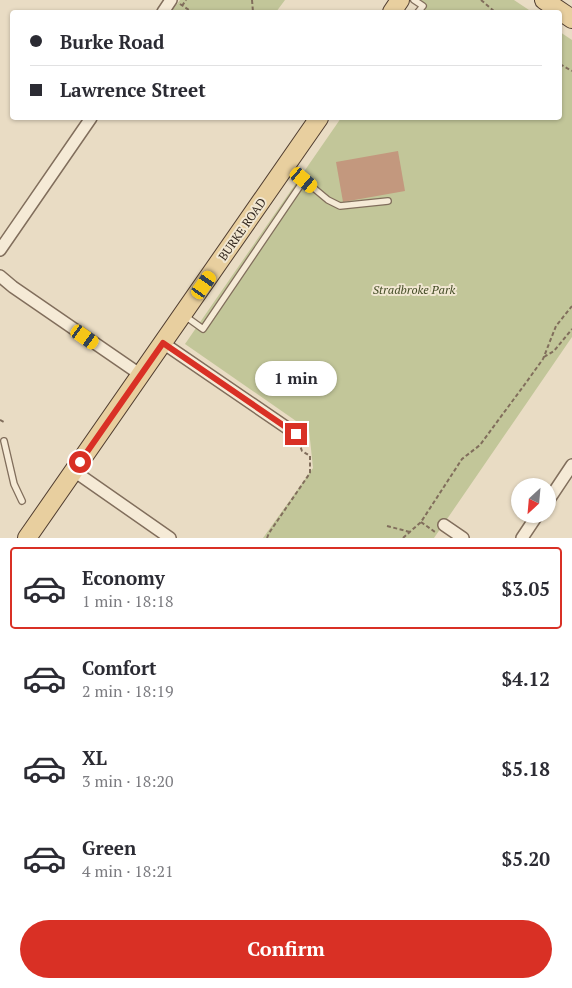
<!DOCTYPE html>
<html lang="en">
<head>
<meta charset="utf-8">
<style>
	body { margin:0; font-family:"PT Serif",serif; background:#f2f2f3; color:#2b2b33; height:100vh; display:flex; flex-direction:column; font-size:19px; white-space:nowrap }
	* { box-sizing:border-box; margin:0 }
	p { font-size:16px; color:#7c7c81 }
	.icon { flex:none; width:28px; height:28px; fill:none; stroke:currentColor; stroke-width:2; stroke-linecap:round; stroke-linejoin:round }
	.map { position:relative; height:538px; overflow:hidden }
	.sheet { display:flex; flex-direction:column; background:#fff; flex:1 }
	.sheet>* { flex:none }
	.banner { position:absolute; left:10px; top:10px; width:552px; height:110px; border-radius:5px; box-shadow:0 1px 4px #0004; display:grid; align-content:center; height:110px; padding:0 20px; background:#fff }
	.needle { width:32px; rotate:206deg }
	.tools { position:absolute; left:511px; top:478px; display:grid; gap:10px }
	.tools a { display:grid; place-items:center; width:45px; height:45px; border-radius:50%; background:#fff; box-shadow:0 1px 4px #0004; font-size:25px }
	.end { position:absolute; width:22px; height:22px; margin:-11px; border:6px solid #d93025; background:#fff; box-shadow:0 0 0 2px #fff }
	.from { border-radius:50% }
	.bubble { position:absolute; height:35px; border-radius:18px; background:#fff; box-shadow:0 1px 4px #0004; font-size:16px; font-weight:700; line-height:35px; text-align:center }
	.car { position:absolute; width:15px; height:30px; margin:-15px -8px; border-radius:6px; box-shadow:0 0 4px 1px #0007; background:linear-gradient(#f5c518 24%,#345 0 40%,#f5c518 0 76%,#345 0 86%,#f5c518 0) }
	.banner b { display:flex; align-items:center; gap:18px; height:48px; font-size:19px }
	.banner b+b { border-top:1px solid #e1e1e2 }
	.banner i { width:12px; height:12px; background:#2b2b33 }
	ul { padding:9px 0 0; list-style:none }
	li { display:flex; align-items:center; gap:15px; height:82px; margin:0 10px 8px; padding:0 10px; border:2px solid transparent; border-radius:5px }
	li div { flex:1 }
	li b { display:block; font-size:19px }
	li em { font-style:normal; font-weight:700 }
	li.active { border-color:#d93025 }
	li>.icon { width:45px; height:45px; stroke-width:1.5 }
	.button { display:flex; gap:10px; margin-top:auto; padding:10px 20px }
	.button a { flex:1; height:58px; border-radius:30px; background:#d93025; color:#fff; font-size:20px; font-weight:700; line-height:58px; text-align:center }
	.map>svg:first-child { display:block }
</style>
</head>
<body>
<div class="map">
<svg width="572" height="538" viewBox="0 0 572 538">
	<rect width="100%" height="100%" fill="#e9dcc4"/>
	<path fill="#c2c699" d="M180,0H285L276,12H174L172,11Z
		M422,0H514L532,12H414Z
		M560,32L572,40V337L434,538H263L313,468L309,430L185,344L341,118H560Z"/>
	<path fill="#c3987e" d="M398,151L405,191L343,202L336,162Z"/>
	<g fill="none" stroke-linecap="round" stroke-linejoin="round">
		<g stroke="#816e5c" stroke-width="8">
			<path id="lane" d="M414,0L423,6L418,12
				M304,180L328,200L340,206L388,201
				M185,316L203,329L304,180L287,168
				M4,441L14,484L22,501"/>
		</g>
		<g stroke="#816e5c" stroke-width="14">
			<path id="street" d="M163,12L171,0
				M0,250L91,118
				M0,276L13,287L141,375
				M163,343L296,434
				M74,471L170,538
				M548,501L572,465
				M444,525L463,538
				M522,538L538,514"/>
		</g>
		<g stroke="#503d30" stroke-width="20">
			<path id="primary" d="M544,0L572,19
				M392,12L400,0
				M27,538L319,118"/>
		</g>
		<path stroke="#816e5c" stroke-width="2" stroke-dasharray="4 2.5" stroke-linecap="butt" d="M252,0L253,12
			M481,0L495,12
			M180,4L192,12
			M182,6L186,0
			M560,64L572,71
			M544,357L554,351L572,329
			M0,420L4,422
			M421,522L435,532
			M387,526L410,532
			M267,538L269,533L310,473V456L302,451L299,443
			M403,538L421,522L462,459L480,445L525,384L543,359L556,326L572,306"/>
		<use href="#lane" stroke="#f5ead6" stroke-width="5.5"/>
		<use href="#street" stroke="#f5ead6" stroke-width="11"/>
		<use href="#primary" stroke="#e8cf9f" stroke-width="18"/>
	</g>
	<g fill="none" stroke-linecap="round" stroke-linejoin="round">
		<path stroke="#d93025" stroke-width="6" d="M80,462L163,343L296,434"/>
	</g>
	<g text-anchor="middle" dominant-baseline="central" stroke-width="4" stroke-linejoin="round" paint-order="stroke">
		<g font-size="12" fill="#33281f" stroke="#f1e7d2">
			<text transform="translate(242 229) rotate(-55)">BURKE ROAD</text>
		</g>
		<g font-size="12" font-style="italic" fill="#454d27" stroke="#f1e7d2">
			<text x="414" y="289">Stradbroke Park</text>
		</g>
	</g>
</svg>
<div class="tools">
<a><svg class="needle" viewBox="-14 -14 28 28"><path d="M0-13l5 13h-10z" fill="#e53935"/><path d="M0 13l5-13h-10z" fill="#7c7c81"/></svg></a>
</div>
<i class="end from" style="left:80px;top:462px"></i>
<i class="end" style="left:296px;top:434px"></i>
<div class="bubble" style="left:255px;top:361px;width:82px">1 min</div>
<i class="car" style="left:304px;top:180px;rotate:130deg"></i>
<i class="car" style="left:204px;top:285px;rotate:35deg"></i>
<i class="car" style="left:85px;top:337px;rotate:125deg"></i>
<div class="banner">
<b><i class="from"></i>Burke Road</b>
<b><i></i>Lawrence Street</b>
</div>
</div>
<section class="sheet">
<ul>
<li class="active"><svg class="icon" aria-label="car" viewBox="0 0 24 24"><path d="M5 17H2v-5l4-1 3-4h7l3 4 3 1v5h-3M9 17h6M6 11h13"/><circle cx="7" cy="17" r="2"/><circle cx="17" cy="17" r="2"/></svg><div><b>Economy</b><p>1 min · 18:18</p></div><em>$3.05</em></li>
<li><svg class="icon" aria-label="car" viewBox="0 0 24 24"><path d="M5 17H2v-5l4-1 3-4h7l3 4 3 1v5h-3M9 17h6M6 11h13"/><circle cx="7" cy="17" r="2"/><circle cx="17" cy="17" r="2"/></svg><div><b>Comfort</b><p>2 min · 18:19</p></div><em>$4.12</em></li>
<li><svg class="icon" aria-label="car" viewBox="0 0 24 24"><path d="M5 17H2v-5l4-1 3-4h7l3 4 3 1v5h-3M9 17h6M6 11h13"/><circle cx="7" cy="17" r="2"/><circle cx="17" cy="17" r="2"/></svg><div><b>XL</b><p>3 min · 18:20</p></div><em>$5.18</em></li>
<li><svg class="icon" aria-label="car" viewBox="0 0 24 24"><path d="M5 17H2v-5l4-1 3-4h7l3 4 3 1v5h-3M9 17h6M6 11h13"/><circle cx="7" cy="17" r="2"/><circle cx="17" cy="17" r="2"/></svg><div><b>Green</b><p>4 min · 18:21</p></div><em>$5.20</em></li>
</ul>
<div class="button"><a>Confirm</a></div>
</section>
</body>
</html>
